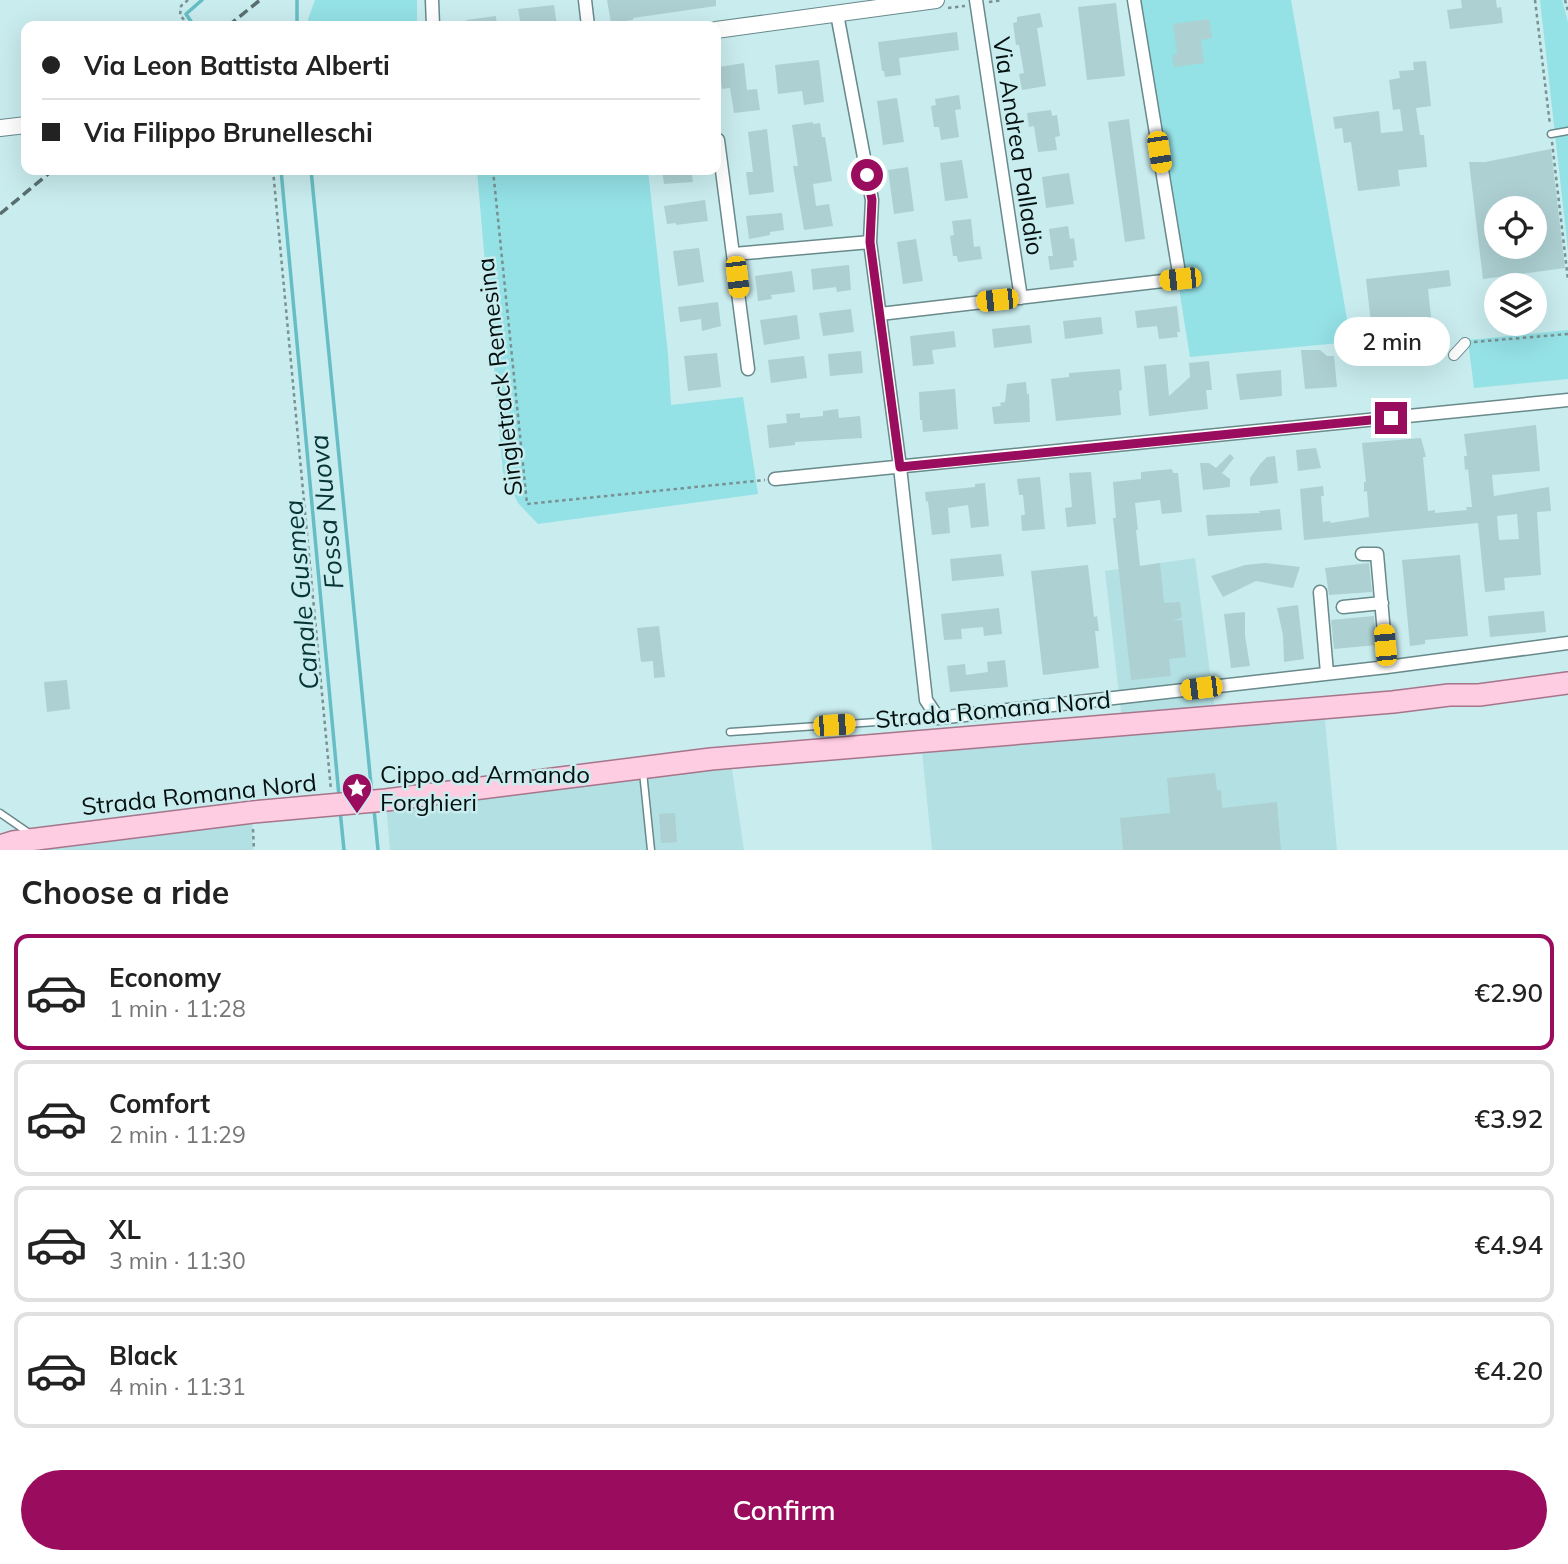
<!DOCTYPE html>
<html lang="en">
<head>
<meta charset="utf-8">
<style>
	body { margin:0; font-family:Mulish,sans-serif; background:#f6f6f6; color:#222; height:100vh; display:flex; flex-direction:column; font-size:26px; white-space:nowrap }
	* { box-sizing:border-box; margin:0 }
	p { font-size:23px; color:#767676 }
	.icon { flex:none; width:38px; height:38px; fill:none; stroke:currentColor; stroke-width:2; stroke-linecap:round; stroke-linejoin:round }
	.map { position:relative; height:850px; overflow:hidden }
	.panel { display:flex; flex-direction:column; background:#fff; flex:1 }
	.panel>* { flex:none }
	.hud { position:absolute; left:21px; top:21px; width:700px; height:154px; border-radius:14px; box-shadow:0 7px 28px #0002; display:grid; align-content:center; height:154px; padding:0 21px; background:#fff }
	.tools { position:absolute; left:1484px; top:196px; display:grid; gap:14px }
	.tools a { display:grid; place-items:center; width:63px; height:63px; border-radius:50%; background:#fff; box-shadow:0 7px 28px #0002; font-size:35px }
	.end { position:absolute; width:32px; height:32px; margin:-16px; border:9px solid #9a0c5d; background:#fff; box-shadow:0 0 0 4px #fff }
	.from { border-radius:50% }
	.bubble { position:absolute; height:49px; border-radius:24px; background:#fff; box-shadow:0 7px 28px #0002; font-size:23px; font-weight:600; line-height:49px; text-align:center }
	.car { position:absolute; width:21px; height:42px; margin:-21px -10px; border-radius:9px; box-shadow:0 0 5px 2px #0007; background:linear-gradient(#f5c518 24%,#345 0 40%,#f5c518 0 76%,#345 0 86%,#f5c518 0) }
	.hud b { display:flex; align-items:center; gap:24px; height:66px; font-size:26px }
	.hud b+b { border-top:2px solid #e0e0e0 }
	.hud i { width:18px; height:18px; background:#222 }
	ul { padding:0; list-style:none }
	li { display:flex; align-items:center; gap:21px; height:116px; margin:0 14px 10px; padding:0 7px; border:4px solid #e0e0e0; border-radius:14px }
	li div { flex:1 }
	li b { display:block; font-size:26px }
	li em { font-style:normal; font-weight:600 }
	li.current { border-color:#9a0c5d }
	li>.icon { width:63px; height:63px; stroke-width:1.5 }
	h2 { padding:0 21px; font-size:32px; line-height:84px }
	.primary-button { display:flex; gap:14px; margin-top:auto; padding:14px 21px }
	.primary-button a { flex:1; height:80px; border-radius:42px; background:#9a0c5d; color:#fff; font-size:28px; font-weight:600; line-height:80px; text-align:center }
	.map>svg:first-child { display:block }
</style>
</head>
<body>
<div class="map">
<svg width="1568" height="850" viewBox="0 0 1568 850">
	<rect width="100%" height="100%" fill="#c9ecee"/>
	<path fill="#b3e0e3" d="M1195,558L1216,718L1324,709L1337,850H932L922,751L1123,729L1105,571Z
		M731,763L744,850H390L386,804Z
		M252,820L253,850H17Z"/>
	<path fill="#94e1e6" d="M315,0H417V26H309L308,19Z
		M1133,0H1291L1351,342L1190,357Z
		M1540,0H1562L1568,22V250Z
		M477,170H648L668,354L671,405L743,397L758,494L538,524L518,503L503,472Z
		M1568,330V379L1474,388L1468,340Z"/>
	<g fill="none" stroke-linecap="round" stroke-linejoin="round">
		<path stroke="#66bec4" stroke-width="3.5" d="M194,26L186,14L202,0
			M297,26V0
			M281,170L339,796
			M311,170L372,795
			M374,809L378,850
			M340,810L344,850"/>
	</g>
	<path fill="#add0d2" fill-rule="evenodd" d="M607,0H716V6L633,18V20L611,23Z
		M1461,0H1496L1497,8L1501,7L1503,23L1450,29L1447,10L1462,8Z
		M1116,3L1125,76L1087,80L1078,7Z
		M554,5L557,26H521L518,9Z
		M1040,13L1043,27L1037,28L1046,86L1022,90L1019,74L1024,73L1019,45H1016L1013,23L1017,22V17Z
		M496,16L497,26H466V20Z
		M1209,19L1212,38L1201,40L1204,63L1174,67L1172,56L1177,53L1173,24Z
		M957,32L959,50L899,58L901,75L885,77L884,71H882L878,42Z
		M819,60L824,102L804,105L802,91L778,94L775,65Z
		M1426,61L1431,106L1416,108L1420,135H1424L1427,167L1398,170L1400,186L1358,191L1351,142L1344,143L1342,128L1335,129L1333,117L1379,111L1381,133L1403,131L1400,109L1393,110L1389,80L1400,78L1399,71L1414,70L1413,62Z
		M744,63L747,90L757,89L760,110L734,113L730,88L722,89L719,67Z
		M959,95L961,109L955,110L959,137L941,140L939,127H934L931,106L936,105L935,99Z
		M897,98L904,142L883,145L877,101Z
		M1051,110L1052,116L1057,115L1060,136L1055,137L1057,150L1038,152L1034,126L1029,127L1027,113Z
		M1129,119L1145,239L1125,242L1108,122Z
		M813,122V124L820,123L822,137H825L832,181L813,184L816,206L829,204L833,226L804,230L793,166H798L792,125Z
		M767,129L774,192L749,195L746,172H753L748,132Z
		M1551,149L1565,268L1483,279L1469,162H1485ZM1496,208H1535V247H1496Z
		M962,160L968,198L945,201L940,163Z
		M908,167L914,211L894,214L888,170Z
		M662,170H691L693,182L664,184Z
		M1069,173L1074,204L1046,208L1042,177Z
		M705,200L708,221L676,225V223L667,224L664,206Z
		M782,213L784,230L770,232V235L749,239L746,216Z
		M971,219L974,247L980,246L982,259L958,262L957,256H953L950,236L954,235L952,221Z
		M1068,226L1070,239L1074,238L1077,260L1073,261L1074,267L1050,270L1048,256H1053L1049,229Z
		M916,239L923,281L903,284L897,242Z
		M699,248L704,282L678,286L673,251Z
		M849,265L851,290L837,292L836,287L813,290L811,269Z
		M1449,270L1451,286L1428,289L1432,325L1372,332L1366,279Z
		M792,271L795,292L771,295L772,299L758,301L755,276Z
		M718,302L721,326L702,331L701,319L680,322L678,307Z
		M1177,306L1180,332H1177L1178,337L1159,339L1157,326L1137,328L1135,311Z
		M851,309L854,332L823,336L819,313Z
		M797,315L800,339L764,345L760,320Z
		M1101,317L1103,334L1065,339L1063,321Z
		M1030,325L1032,343L994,348L992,329Z
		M954,331L956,347L932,350L934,364L913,366L910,336Z
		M1301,350H1320L1327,356H1334L1337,387L1305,389Z
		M861,351L863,373L830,376L828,354Z
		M717,353L721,387L688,391L684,356Z
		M804,356L807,378L771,383L768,360Z
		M1209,361L1212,390H1206L1208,409L1149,416L1144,366L1166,364L1169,396L1190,377L1189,363Z
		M1120,369L1122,390L1119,391L1121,415L1056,421L1051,379L1069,377V373Z
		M1281,370L1282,396L1240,400L1236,374Z
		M1026,382L1027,394H1029L1030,422L994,424L992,407L1001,406L1000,403L1005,402L1007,384Z
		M955,389L958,429L923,432L922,420H920L919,392Z
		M838,409L839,418L860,416L862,438L795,442V445L769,448L767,425L787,423L786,414L800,413V418L823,416V411Z
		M1536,425L1540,471L1492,475L1494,496L1549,487L1551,511L1537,512L1541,575L1504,578L1505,590L1485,592L1478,523L1304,540L1300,489L1323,486L1324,496H1321L1323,522L1330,521L1331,523L1369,517L1367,491L1364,492V482H1366L1362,443L1421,438L1426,457H1423L1428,511L1435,510V513L1467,510L1466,507H1472L1468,469L1465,470L1464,456H1467L1464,434ZM1517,514L1519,539L1499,540L1497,516Z
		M1316,448L1321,468L1298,471L1296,450Z
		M1230,454L1234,458L1222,473L1230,479V487L1203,490L1200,463H1209L1216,468Z
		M1275,456L1278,483L1250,486V478L1260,464L1267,457Z
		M1172,469L1173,473H1178L1182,512L1162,514L1160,500L1135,503L1138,530H1136L1140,566L1160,563L1164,603L1180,602L1182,617L1173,621L1182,620L1186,657L1169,659L1171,676L1131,680L1113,518H1116L1113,482L1141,479V472Z
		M1091,472L1096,524L1067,527L1065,508L1072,507L1069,473Z
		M1040,477L1045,529L1022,531L1021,515H1025L1023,495H1019L1017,479Z
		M985,483L989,526L971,528L968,505L948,508L950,533L932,535L928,501L926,502L925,492L975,487V484Z
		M1280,509L1282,530L1208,536L1206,515L1260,513L1259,511Z
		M1001,554L1004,576L952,581L950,559Z
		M1460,555L1468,636L1425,640V644L1410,646L1402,560Z
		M1266,563L1300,567L1293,588L1256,581L1223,597L1211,576L1245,565Z
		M1369,563L1372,592L1329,595L1325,568Z
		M1088,565L1094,617L1097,616L1099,631H1095L1099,668L1043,675L1031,571Z
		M1298,605L1304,659L1284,662L1283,635L1277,608Z
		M999,608L1002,634L984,636L983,627L961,629L962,639L944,640L941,614Z
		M1544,611L1546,632L1490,637L1488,616Z
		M1245,612V636L1250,666L1231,668L1224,614Z
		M1374,616L1376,645L1334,649L1331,620Z
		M659,626L665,677L654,678L653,661L641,662L637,628Z
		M1005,660L1008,687L950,692L947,666L965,664L966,675L988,672L987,662Z
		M67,680L70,709L47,712L44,682Z
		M1215,773L1217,790H1221L1222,808L1277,802L1281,850H1123L1120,818L1170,813L1167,778Z
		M675,813L677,842L661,843L659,814Z"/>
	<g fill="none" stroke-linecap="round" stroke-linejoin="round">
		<g stroke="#69898b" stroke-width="9">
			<path id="service" d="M1551,134L1568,131
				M730,732L936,718
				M643,772L651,850
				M0,813L29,833"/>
		</g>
		<g stroke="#69898b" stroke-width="12">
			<path id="pedestrian" d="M1454,355L1465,343"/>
		</g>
		<g stroke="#69898b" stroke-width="15">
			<path id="minor" d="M432,0L433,26
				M585,0L588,26
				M976,0L1021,298
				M837,14L872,200L870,242L900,467L926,700L938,718L1387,667L1568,643
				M718,140L748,369
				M734,254L870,242
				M880,314L1180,279L1134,0
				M775,479L1568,400
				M1362,554H1377L1387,667
				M1320,592L1327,673
				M1343,607L1382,603"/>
		</g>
		<g stroke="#69898b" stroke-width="18">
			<path id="tertiary" d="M716,30L936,0
				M0,128L26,125"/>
		</g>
		<g stroke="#a6758b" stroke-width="24">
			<path id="primary" d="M0,846L13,842L253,812L386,800L711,759L1393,702L1449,695H1479L1568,683"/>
		</g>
		<path stroke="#789192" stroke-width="2.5" stroke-dasharray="3.5 3.5" stroke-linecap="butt" d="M188,0L181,6L180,15L189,26
			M1535,0L1550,125
			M1565,0L1568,11
			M989,2L1002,0
			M948,8L965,6
			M1552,142L1568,280
			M273,170L331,790
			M493,170L527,504L765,480
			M1474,342L1568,334
			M253,829L254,850"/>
		<use href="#service" stroke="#fff" stroke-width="6"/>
		<use href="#pedestrian" stroke="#fff" stroke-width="10"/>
		<use href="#minor" stroke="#fff" stroke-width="12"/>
		<use href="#tertiary" stroke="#fff" stroke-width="16"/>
		<use href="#primary" stroke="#fecde1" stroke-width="21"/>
		<path stroke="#586e6f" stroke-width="3.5" stroke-dasharray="10 5" stroke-linecap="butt" d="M228,26L260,0
			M0,214L53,170"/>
	</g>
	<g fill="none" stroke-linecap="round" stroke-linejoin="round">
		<path stroke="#9a0c5d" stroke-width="9" d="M867,175L872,200L870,242L900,467L1391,418"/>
	</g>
	<defs>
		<g id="sight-pin" transform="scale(1.575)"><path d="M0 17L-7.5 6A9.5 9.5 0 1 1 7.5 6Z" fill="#9a0c5d" stroke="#c9ecee"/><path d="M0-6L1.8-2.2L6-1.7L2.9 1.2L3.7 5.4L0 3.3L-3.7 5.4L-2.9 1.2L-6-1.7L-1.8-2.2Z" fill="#fff"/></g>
	</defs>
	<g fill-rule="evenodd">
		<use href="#sight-pin" x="357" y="788"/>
	</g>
	<g text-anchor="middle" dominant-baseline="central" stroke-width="5" stroke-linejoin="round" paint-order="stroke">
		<g font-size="24" fill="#041010" stroke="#c9ecee">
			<text transform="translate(1019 146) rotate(81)">Via Andrea Palladio</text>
			<text transform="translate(499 377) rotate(-97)">Singletrack Remesina</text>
			<text transform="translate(993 709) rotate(-5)">Strada Romana Nord</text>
			<text transform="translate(199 794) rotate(-6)">Strada Romana Nord</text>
		</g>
		<g font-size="24" fill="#041010" stroke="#c9ecee" text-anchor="start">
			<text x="380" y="774">Cippo ad Armando<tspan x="380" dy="28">Forghieri</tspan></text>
		</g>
		<g font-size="26" font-style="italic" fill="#073436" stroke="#c9ecee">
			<text transform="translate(326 512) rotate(-96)">Fossa Nuova</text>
			<text transform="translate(301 595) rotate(-95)">Canale Gusmea</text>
		</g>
	</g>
</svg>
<div class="tools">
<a><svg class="icon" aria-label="locate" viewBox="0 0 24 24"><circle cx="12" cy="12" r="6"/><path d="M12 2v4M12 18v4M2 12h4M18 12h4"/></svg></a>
<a><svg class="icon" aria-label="layers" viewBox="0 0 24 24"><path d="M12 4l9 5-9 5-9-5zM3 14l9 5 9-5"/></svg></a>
</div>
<i class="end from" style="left:867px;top:175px"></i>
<i class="end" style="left:1391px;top:418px"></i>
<div class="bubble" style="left:1334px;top:317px;width:116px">2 min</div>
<i class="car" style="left:1159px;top:152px;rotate:171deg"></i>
<i class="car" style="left:737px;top:277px;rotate:173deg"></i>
<i class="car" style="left:1180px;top:279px;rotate:264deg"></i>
<i class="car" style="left:997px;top:300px;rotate:264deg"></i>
<i class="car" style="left:1385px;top:645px;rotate:355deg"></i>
<i class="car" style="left:1201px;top:688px;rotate:263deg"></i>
<i class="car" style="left:834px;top:725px;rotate:86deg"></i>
<div class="hud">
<b><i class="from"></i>Via Leon Battista Alberti</b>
<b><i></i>Via Filippo Brunelleschi</b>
</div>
</div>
<section class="panel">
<h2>Choose a ride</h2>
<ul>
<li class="current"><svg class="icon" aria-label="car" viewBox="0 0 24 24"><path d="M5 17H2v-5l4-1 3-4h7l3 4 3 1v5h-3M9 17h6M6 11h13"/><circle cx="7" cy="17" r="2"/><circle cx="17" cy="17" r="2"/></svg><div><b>Economy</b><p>1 min · 11:28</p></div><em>€2.90</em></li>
<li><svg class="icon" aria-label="car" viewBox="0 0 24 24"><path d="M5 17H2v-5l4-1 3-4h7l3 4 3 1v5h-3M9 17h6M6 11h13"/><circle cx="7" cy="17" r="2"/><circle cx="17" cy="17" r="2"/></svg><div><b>Comfort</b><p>2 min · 11:29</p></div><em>€3.92</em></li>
<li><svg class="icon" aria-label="car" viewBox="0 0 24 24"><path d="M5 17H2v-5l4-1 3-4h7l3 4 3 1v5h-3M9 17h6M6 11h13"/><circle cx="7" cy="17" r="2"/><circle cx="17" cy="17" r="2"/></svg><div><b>XL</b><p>3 min · 11:30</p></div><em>€4.94</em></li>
<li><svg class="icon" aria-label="car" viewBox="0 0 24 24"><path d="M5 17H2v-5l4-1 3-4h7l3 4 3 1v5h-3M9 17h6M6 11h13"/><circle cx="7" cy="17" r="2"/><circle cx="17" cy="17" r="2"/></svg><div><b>Black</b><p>4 min · 11:31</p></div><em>€4.20</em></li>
</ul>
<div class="primary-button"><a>Confirm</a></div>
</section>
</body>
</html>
